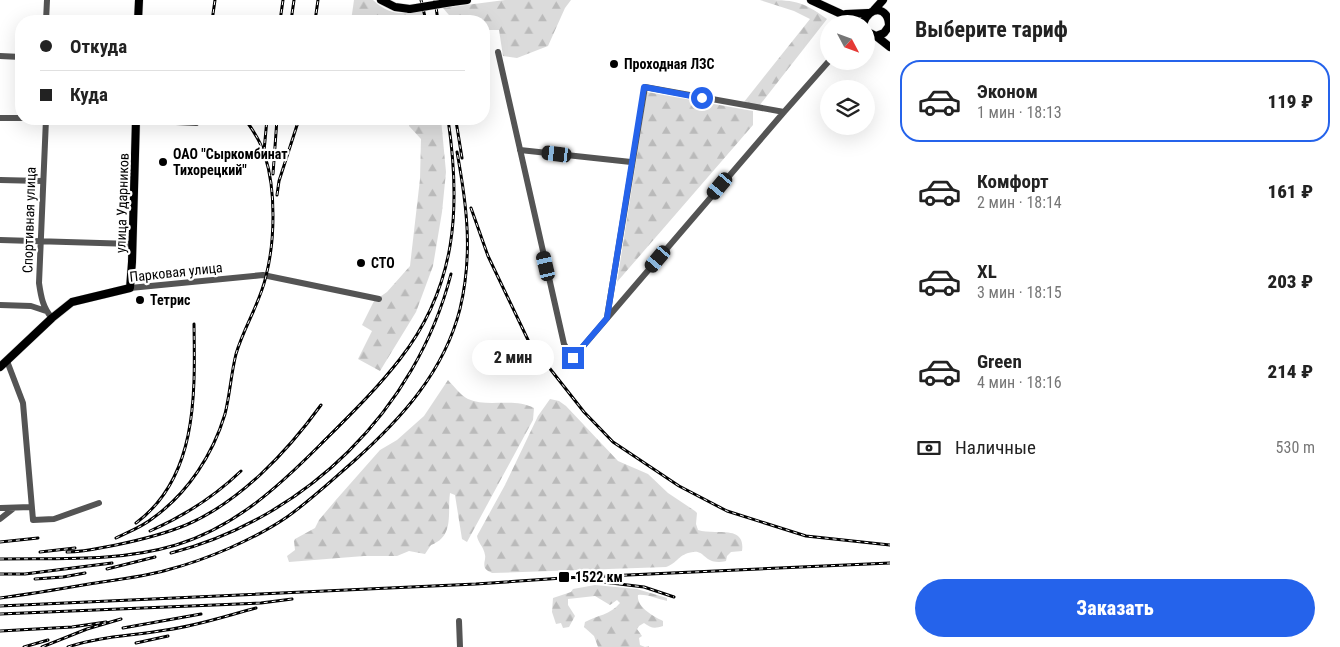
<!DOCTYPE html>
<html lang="ru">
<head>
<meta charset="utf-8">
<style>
	body { margin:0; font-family:"Roboto Condensed",sans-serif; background:#f2f2f2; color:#222; height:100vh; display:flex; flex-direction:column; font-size:19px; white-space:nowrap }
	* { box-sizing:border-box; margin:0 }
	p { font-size:16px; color:#767676 }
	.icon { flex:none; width:28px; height:28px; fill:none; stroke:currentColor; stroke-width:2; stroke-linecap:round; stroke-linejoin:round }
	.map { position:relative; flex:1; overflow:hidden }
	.sheet { display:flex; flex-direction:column; background:#fff; width:450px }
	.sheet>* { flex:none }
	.banner { position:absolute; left:15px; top:15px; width:475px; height:110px; border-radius:20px; box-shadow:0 5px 20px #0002; display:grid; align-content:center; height:110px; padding:0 25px; background:#fff }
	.needle { width:32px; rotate:131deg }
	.tools { position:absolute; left:820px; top:15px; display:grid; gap:10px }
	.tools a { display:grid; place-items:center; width:55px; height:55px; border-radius:50%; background:#fff; box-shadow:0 5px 20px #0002; font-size:25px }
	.end { position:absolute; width:22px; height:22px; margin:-11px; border:6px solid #2563eb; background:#fff; box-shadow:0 0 0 2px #fff }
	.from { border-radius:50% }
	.bubble { position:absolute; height:35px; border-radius:18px; background:#fff; box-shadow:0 5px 20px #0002; font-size:16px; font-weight:800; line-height:35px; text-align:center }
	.car { position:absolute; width:15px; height:30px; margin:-15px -8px; border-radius:6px; box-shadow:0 0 4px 1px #0007; background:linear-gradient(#222 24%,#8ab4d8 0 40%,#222 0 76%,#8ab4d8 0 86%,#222 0) }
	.banner b { display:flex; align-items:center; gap:18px; height:48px; font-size:19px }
	.banner b+b { border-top:1px solid #e0e0e0 }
	.banner i { width:12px; height:12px; background:#222 }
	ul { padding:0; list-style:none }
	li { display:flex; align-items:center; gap:15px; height:82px; margin:0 10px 8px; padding:0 15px; border:2px solid transparent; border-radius:20px }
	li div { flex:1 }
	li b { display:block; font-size:19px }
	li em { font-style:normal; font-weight:800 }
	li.selected { border-color:#2563eb }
	li>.icon { width:45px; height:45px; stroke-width:1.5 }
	h2 { padding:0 25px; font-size:22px; line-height:60px }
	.pay { display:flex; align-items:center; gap:12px; height:55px; padding:0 25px; font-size:19px }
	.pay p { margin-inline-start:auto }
	.button { display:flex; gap:10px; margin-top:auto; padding:10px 25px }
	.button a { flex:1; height:58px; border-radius:30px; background:#2563eb; color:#fff; font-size:20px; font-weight:800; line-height:58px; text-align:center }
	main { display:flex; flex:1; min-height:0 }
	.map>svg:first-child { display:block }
</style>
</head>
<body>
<main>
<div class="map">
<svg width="890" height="647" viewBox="0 0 890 647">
	<defs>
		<pattern id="forest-firs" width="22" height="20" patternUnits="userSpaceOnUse" patternTransform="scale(1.25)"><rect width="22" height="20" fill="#dbdbdb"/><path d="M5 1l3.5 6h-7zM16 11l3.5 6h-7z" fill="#bababa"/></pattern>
	</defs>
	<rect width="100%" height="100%" fill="#fff"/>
	<path fill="url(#forest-firs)" d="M354,0H373C390,16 401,14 423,11V21H351Z
		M505,0H571L565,8L548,46L517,58L503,56L499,30H484V21H454L443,8Z
		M760,0C793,0 801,0 827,19L759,106L744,102L810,19L794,11Z
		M647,92L753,111V125L617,282Z
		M410,119H441L446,172L442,212L433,266L416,312L380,371L358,359L372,331L362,325L374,301L387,292L410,266L420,179L421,139L409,126Z
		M448,380C454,386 460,395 468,399C488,408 514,397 534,408L533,420L467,542L462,539L455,495L450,493C447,513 455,536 431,545L425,554L409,551L397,556H364L289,562L287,556L295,550L294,541L295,539L315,528L319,520L335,501L380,450L397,440L424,416Z
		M550,399L559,401L566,406L618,461L648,474L668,493L695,511L697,513L696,524L698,530C713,536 746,523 742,551L731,552L727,556L726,561C704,566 706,550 693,552C678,554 678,563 666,567L492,573C490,572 486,570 485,568C483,564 486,559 485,555C484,547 478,543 477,536L505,485L538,416Z
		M595,585L637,589L667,598V601C657,599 648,594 638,595C636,607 654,617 663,621V626C654,629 651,628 644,623L639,626L637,629L642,636L639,638L640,645L645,647L649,646V647H598L594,636L584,627L585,622C598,615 610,615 620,603L617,600L610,605L595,596L568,599V605L575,616L569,627L563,628L561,623L556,624L552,612L553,598L571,592L573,589Z"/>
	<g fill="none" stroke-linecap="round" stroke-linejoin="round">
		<g stroke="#dbdbdb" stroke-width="9">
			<path id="major" d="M381,0L395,7L410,9
				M811,0L863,24
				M452,2L467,0
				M874,10L883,0
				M846,14L868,13
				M138,21L139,0
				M863,24C869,5 889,6 889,26L884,33L876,36L866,31
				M876,36L890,47
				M0,367L52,318L72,302L130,288L132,262L136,119"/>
		</g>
		<path stroke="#545454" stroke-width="6" d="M46,21L47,0
			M498,52L564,344L573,358L784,112L829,61
			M0,56L21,57
			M0,118H21
			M37,119L136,120L196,123
			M46,119L39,283C41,297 43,308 52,318
			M520,150L631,162
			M0,180L42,181
			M0,240L133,244
			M130,288L263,275L379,299
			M0,305L31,306L46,311
			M607,317L645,87L784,112
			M7,361L23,403L33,520L54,519L99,503
			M0,508L31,507
			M0,519L14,508
			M459,621L460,647"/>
		<use href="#major" stroke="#000" stroke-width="8"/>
		<g stroke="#000" stroke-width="3">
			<path id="rail" d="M421,0L426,21
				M435,0L438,21
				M212,21L215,0
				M280,21L283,0
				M291,21L294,0
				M315,21L318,0
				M456,121L462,158
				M264,151L267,119
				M273,174L277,119
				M277,195L279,181L299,119
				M471,208L488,256L529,342L584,412L613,442L679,486L727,511L806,536L890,545
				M136,523C198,477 195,394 194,324
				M150,531C184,516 214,497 241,471
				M116,538C128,532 142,527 153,518C188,493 213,454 225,414C230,394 231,374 236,354C244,327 260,303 266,276C275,241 276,190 265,156C261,142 253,130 245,119
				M0,542L38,538
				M40,552L75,548
				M67,552C84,552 100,548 116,545C140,540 164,534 186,525C240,502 287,452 321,405
				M171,553C306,518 416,410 451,274
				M0,559C59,558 119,562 176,545C235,527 278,487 320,445C348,417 376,390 400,359C457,286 461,207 448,119
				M107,569L155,557
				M0,574H25L112,563
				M35,579L63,577L85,573
				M603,582L644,587L674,597
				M0,598C30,594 60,589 89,584C115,580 142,577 167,570C206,560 255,539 287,517C311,500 332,480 354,461C401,419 444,372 460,309C473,254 467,206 457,152
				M0,606L476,584L563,578L890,563
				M0,614L261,603L292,599
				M123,628L201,614
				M0,631L72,627L106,622
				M136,643L168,636
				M24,647L48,640
				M42,647L87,629L121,619
				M68,647C100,636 133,636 166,630C196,626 226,616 256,608"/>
		</g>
		<use href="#rail" stroke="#fff" stroke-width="1" stroke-dasharray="4" stroke-linecap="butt"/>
		<g stroke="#dbdbdb" stroke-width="9" stroke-linecap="butt">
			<path id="major-bridge" d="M410,9L452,2"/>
		</g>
		<use href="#major-bridge" stroke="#000" stroke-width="8"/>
	</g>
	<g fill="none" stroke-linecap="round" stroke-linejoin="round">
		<path stroke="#2563eb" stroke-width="6" d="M573,358L607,318L644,87L702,98"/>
	</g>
	<g fill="#000" stroke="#fff" stroke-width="2">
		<circle cx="614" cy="64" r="5"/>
		<circle cx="163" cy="162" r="5"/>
		<circle cx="361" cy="263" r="5"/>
		<circle cx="140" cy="300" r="5"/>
		<rect x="558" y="571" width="12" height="12" rx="2.5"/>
	</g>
	<g text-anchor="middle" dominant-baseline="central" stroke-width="4.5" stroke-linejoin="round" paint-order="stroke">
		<g font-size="14" font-weight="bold" fill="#000" stroke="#fff" text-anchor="start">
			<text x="624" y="64">Проходная ЛЗС</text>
			<text x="173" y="154">ОАО "Сыркомбинат<tspan x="173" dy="16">Тихорецкий"</tspan></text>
			<text x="371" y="263">СТО</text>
			<text x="150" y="300">Тетрис</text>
			<text x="575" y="577">1522 км</text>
		</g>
		<g font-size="14" fill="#000" stroke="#fff">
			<text transform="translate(122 203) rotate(-88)">улица Ударников</text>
			<text transform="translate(29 220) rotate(-88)">Спортивная улица</text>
			<text transform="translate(176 272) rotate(-6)">Парковая улица</text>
		</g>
	</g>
</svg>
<div class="tools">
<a><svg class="needle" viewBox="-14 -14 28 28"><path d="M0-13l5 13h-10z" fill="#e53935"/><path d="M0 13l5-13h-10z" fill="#767676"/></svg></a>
<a><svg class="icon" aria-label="layers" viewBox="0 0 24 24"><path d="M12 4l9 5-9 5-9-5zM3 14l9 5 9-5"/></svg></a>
</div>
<i class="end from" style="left:702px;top:98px"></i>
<i class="end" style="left:573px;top:358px"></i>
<div class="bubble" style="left:472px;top:340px;width:82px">2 мин</div>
<i class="car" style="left:557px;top:154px;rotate:277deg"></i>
<i class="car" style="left:720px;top:186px;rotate:220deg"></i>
<i class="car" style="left:658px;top:259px;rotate:220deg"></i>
<i class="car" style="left:546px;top:266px;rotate:347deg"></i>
<div class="banner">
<b><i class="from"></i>Откуда</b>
<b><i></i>Куда</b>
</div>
</div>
<section class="sheet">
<h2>Выберите тариф</h2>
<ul>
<li class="selected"><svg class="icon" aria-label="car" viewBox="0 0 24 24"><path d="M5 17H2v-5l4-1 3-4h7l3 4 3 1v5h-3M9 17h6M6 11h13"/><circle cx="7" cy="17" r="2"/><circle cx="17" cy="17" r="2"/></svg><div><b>Эконом</b><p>1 мин · 18:13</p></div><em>119 ₽</em></li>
<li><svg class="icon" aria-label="car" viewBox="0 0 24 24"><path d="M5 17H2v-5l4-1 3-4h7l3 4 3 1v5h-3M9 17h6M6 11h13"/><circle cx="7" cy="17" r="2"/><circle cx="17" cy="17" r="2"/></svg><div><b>Комфорт</b><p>2 мин · 18:14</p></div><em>161 ₽</em></li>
<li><svg class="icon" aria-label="car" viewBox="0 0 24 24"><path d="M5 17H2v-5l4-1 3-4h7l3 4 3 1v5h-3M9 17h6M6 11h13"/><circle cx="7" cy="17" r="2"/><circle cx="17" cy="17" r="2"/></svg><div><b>XL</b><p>3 мин · 18:15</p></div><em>203 ₽</em></li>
<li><svg class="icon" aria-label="car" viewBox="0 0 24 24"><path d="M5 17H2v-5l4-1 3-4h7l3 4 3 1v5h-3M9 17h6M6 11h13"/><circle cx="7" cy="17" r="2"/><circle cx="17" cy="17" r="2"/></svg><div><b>Green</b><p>4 мин · 18:16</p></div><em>214 ₽</em></li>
</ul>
<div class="pay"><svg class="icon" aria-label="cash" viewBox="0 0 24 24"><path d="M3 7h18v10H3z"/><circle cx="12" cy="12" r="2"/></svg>Наличные<p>530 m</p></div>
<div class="button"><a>Заказать</a></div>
</section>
</main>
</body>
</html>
